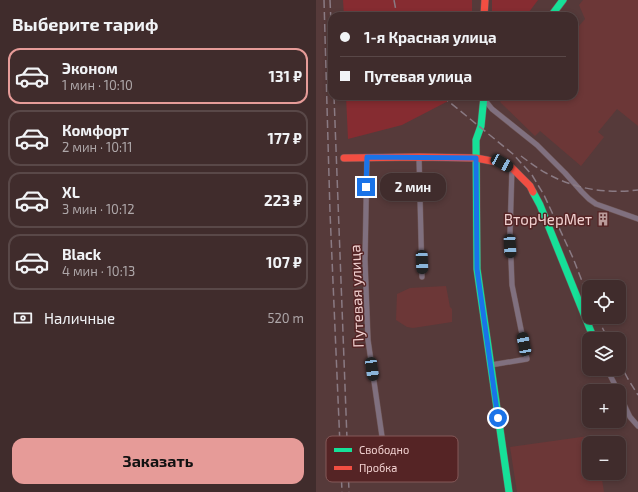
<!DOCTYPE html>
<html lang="ru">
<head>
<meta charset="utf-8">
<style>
	body { margin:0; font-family:"Exo 2",sans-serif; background:#473434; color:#f1f3f6; height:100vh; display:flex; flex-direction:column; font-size:15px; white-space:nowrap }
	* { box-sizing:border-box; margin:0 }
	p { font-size:13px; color:#aea7a9 }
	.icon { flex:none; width:22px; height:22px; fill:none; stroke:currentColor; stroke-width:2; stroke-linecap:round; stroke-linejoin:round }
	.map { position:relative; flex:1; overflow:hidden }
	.panel { display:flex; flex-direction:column; background:#402c2c; width:316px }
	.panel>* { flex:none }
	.guide { position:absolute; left:12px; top:12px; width:250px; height:88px; border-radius:12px; box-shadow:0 2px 6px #0003,0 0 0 1px #594848; display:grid; align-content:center; height:88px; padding:0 12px; background:#402c2c }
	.controls { position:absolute; left:266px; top:280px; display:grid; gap:8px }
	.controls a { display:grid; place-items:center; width:44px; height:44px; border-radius:8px; background:#402c2c; box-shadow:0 2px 6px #0003,0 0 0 1px #594848; font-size:20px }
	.end { position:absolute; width:18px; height:18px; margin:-9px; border:5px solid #1a73e8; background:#fff; box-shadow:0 0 0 2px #fff }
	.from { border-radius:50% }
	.bubble { position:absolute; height:28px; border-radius:12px; background:#402c2c; box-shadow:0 2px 6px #0003,0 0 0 1px #594848; font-size:13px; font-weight:700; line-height:28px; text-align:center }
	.car { position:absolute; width:12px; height:24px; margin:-12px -6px; border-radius:5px; box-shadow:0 0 3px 1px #0007; background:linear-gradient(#222 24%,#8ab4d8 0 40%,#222 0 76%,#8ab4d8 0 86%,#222 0) }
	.guide b { display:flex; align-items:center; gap:14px; height:38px; font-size:15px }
	.guide b+b { border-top:1px solid #594848 }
	.guide i { width:10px; height:10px; background:#f1f3f6 }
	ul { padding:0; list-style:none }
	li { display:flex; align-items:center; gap:12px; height:56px; margin:0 8px 6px; padding:0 4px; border:2px solid #594848; border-radius:12px }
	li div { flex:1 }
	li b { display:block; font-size:15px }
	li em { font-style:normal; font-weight:700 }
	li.active { border-color:#e69b98 }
	li>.icon { width:36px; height:36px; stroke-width:1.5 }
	h2 { padding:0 12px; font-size:18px; line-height:48px }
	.pay { display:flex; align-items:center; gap:10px; height:44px; padding:0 12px; font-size:15px }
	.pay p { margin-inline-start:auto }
	.action { display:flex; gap:8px; margin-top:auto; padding:8px 12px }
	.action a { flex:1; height:46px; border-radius:12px; background:#e69b98; color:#111; font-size:16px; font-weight:700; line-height:46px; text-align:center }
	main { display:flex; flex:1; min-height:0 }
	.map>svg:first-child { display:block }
</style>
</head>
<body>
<main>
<section class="panel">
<h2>Выберите тариф</h2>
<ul>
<li class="active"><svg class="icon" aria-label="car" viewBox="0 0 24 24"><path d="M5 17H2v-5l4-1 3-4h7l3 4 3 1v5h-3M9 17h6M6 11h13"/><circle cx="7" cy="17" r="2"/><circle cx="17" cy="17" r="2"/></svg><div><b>Эконом</b><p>1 мин · 10:10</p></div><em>131 ₽</em></li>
<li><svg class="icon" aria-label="car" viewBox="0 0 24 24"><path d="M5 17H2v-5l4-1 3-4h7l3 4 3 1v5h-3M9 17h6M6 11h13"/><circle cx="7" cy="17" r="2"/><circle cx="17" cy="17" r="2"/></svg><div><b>Комфорт</b><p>2 мин · 10:11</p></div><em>177 ₽</em></li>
<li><svg class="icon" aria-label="car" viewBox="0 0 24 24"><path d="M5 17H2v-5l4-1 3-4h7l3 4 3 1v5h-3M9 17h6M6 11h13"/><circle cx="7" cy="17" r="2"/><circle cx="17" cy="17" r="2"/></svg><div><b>XL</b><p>3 мин · 10:12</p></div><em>223 ₽</em></li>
<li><svg class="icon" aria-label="car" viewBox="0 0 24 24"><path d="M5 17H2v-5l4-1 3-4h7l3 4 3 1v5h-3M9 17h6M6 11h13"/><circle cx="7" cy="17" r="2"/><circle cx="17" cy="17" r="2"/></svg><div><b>Black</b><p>4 мин · 10:13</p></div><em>107 ₽</em></li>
</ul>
<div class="pay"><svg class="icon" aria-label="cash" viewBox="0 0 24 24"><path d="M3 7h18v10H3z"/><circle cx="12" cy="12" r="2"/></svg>Наличные<p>520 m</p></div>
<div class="action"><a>Заказать</a></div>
</section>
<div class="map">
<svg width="322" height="492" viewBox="0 0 322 492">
	<rect width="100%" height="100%" fill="#563a3a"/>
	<path fill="#6c3737" d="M267,0H322V126L301,109L282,132L288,137L265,166L224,131L219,136L184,102L189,96H258V32L269,19L263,5Z
		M130,286L134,307L136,309V322L97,328L91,327L80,320L81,294L94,288Z
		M280,435L281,443H273V473H285L288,492H201L194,447Z"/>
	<path fill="#862c31" d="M27,0H156V16H28Z
		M176,0H222L210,16H176Z
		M30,96H139L140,97L86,125L32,139Z"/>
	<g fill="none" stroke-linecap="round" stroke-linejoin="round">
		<g stroke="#6f5757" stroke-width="6">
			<path id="street" d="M168,99L176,109L221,145L249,173L266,192L273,199L280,204L322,219
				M51,157L49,260L52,340L69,457
				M103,157L106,277
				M175,365L211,359L196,285L194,233L196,168
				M291,369L302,391
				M303,394L314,417L322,426"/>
		</g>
		<g stroke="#6f5757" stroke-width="8">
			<path id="fast" d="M235,16L247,0
				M168,96L165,126L160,140L161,269L193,492
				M217,192L224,205L278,339"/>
		</g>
		<g stroke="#6f5757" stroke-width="8">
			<path id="jam" d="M168,16L169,0
				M28,158L103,157L160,158L186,163L196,168L214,186L217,192"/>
		</g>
		<use href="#street" stroke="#80707f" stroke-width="5"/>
		<use href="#fast" stroke="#16e098" stroke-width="7"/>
		<use href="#jam" stroke="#f24e42" stroke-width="7"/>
		<path stroke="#8a7a83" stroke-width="1.5" stroke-dasharray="8 4" stroke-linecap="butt" d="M8,0L14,212L26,492
			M14,0L16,45
			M78,0L81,16
			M18,96L33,492
			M126,96L197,154L216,175L228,195L257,258L273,299
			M205,156C213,162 221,168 230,173C258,189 290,194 322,190
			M281,317L292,339
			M303,362L312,379L322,395"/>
	</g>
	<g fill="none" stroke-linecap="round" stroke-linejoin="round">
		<path stroke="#1a73e8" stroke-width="5" d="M50,187L51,157L160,158L161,269L182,418"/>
	</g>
	<defs>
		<g id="building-bare" transform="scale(1.08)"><path d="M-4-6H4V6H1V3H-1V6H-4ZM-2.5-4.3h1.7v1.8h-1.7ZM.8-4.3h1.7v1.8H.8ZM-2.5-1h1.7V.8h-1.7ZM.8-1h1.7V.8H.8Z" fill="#ba9c9b" stroke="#552425" stroke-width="2.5" paint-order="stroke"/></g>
	</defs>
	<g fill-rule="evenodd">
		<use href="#building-bare" x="287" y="219"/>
	</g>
	<g text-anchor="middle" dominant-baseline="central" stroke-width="3" stroke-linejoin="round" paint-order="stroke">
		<g font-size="15" fill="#f0d0cf" stroke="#552425" text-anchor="end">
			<text x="276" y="219">ВторЧерМет</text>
		</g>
		<g font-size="15" fill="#f0d0cf" stroke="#552425">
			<text transform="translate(40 296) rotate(-92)">Путевая улица</text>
		</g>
	</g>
	<rect x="10" y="436" width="132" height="46" rx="6" fill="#552425" stroke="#845858" stroke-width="1"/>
	<rect x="18" y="448" width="18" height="4" fill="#16e098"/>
	<rect x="18" y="466" width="18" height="4" fill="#f24e42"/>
	<g font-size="11" fill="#f0d0cf">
		<text x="43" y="454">Свободно</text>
		<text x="43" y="472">Пробка</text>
	</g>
</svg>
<div class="controls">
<a><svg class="icon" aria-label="locate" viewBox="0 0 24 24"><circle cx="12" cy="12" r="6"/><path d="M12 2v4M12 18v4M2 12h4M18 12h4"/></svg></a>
<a><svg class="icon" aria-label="layers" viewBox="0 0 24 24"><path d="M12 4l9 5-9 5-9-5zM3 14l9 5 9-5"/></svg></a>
<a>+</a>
<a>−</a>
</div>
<i class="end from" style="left:182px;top:418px"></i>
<i class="end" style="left:50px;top:187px"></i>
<div class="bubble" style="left:64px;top:173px;width:66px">2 мин</div>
<i class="car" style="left:186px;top:163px;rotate:119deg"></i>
<i class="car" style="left:194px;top:246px;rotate:177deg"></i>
<i class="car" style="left:106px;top:262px;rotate:178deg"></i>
<i class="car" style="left:208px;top:344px;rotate:349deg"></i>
<i class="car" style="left:56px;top:369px;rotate:172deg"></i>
<div class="guide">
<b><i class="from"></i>1-я Красная улица</b>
<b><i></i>Путевая улица</b>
</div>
</div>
</main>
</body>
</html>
